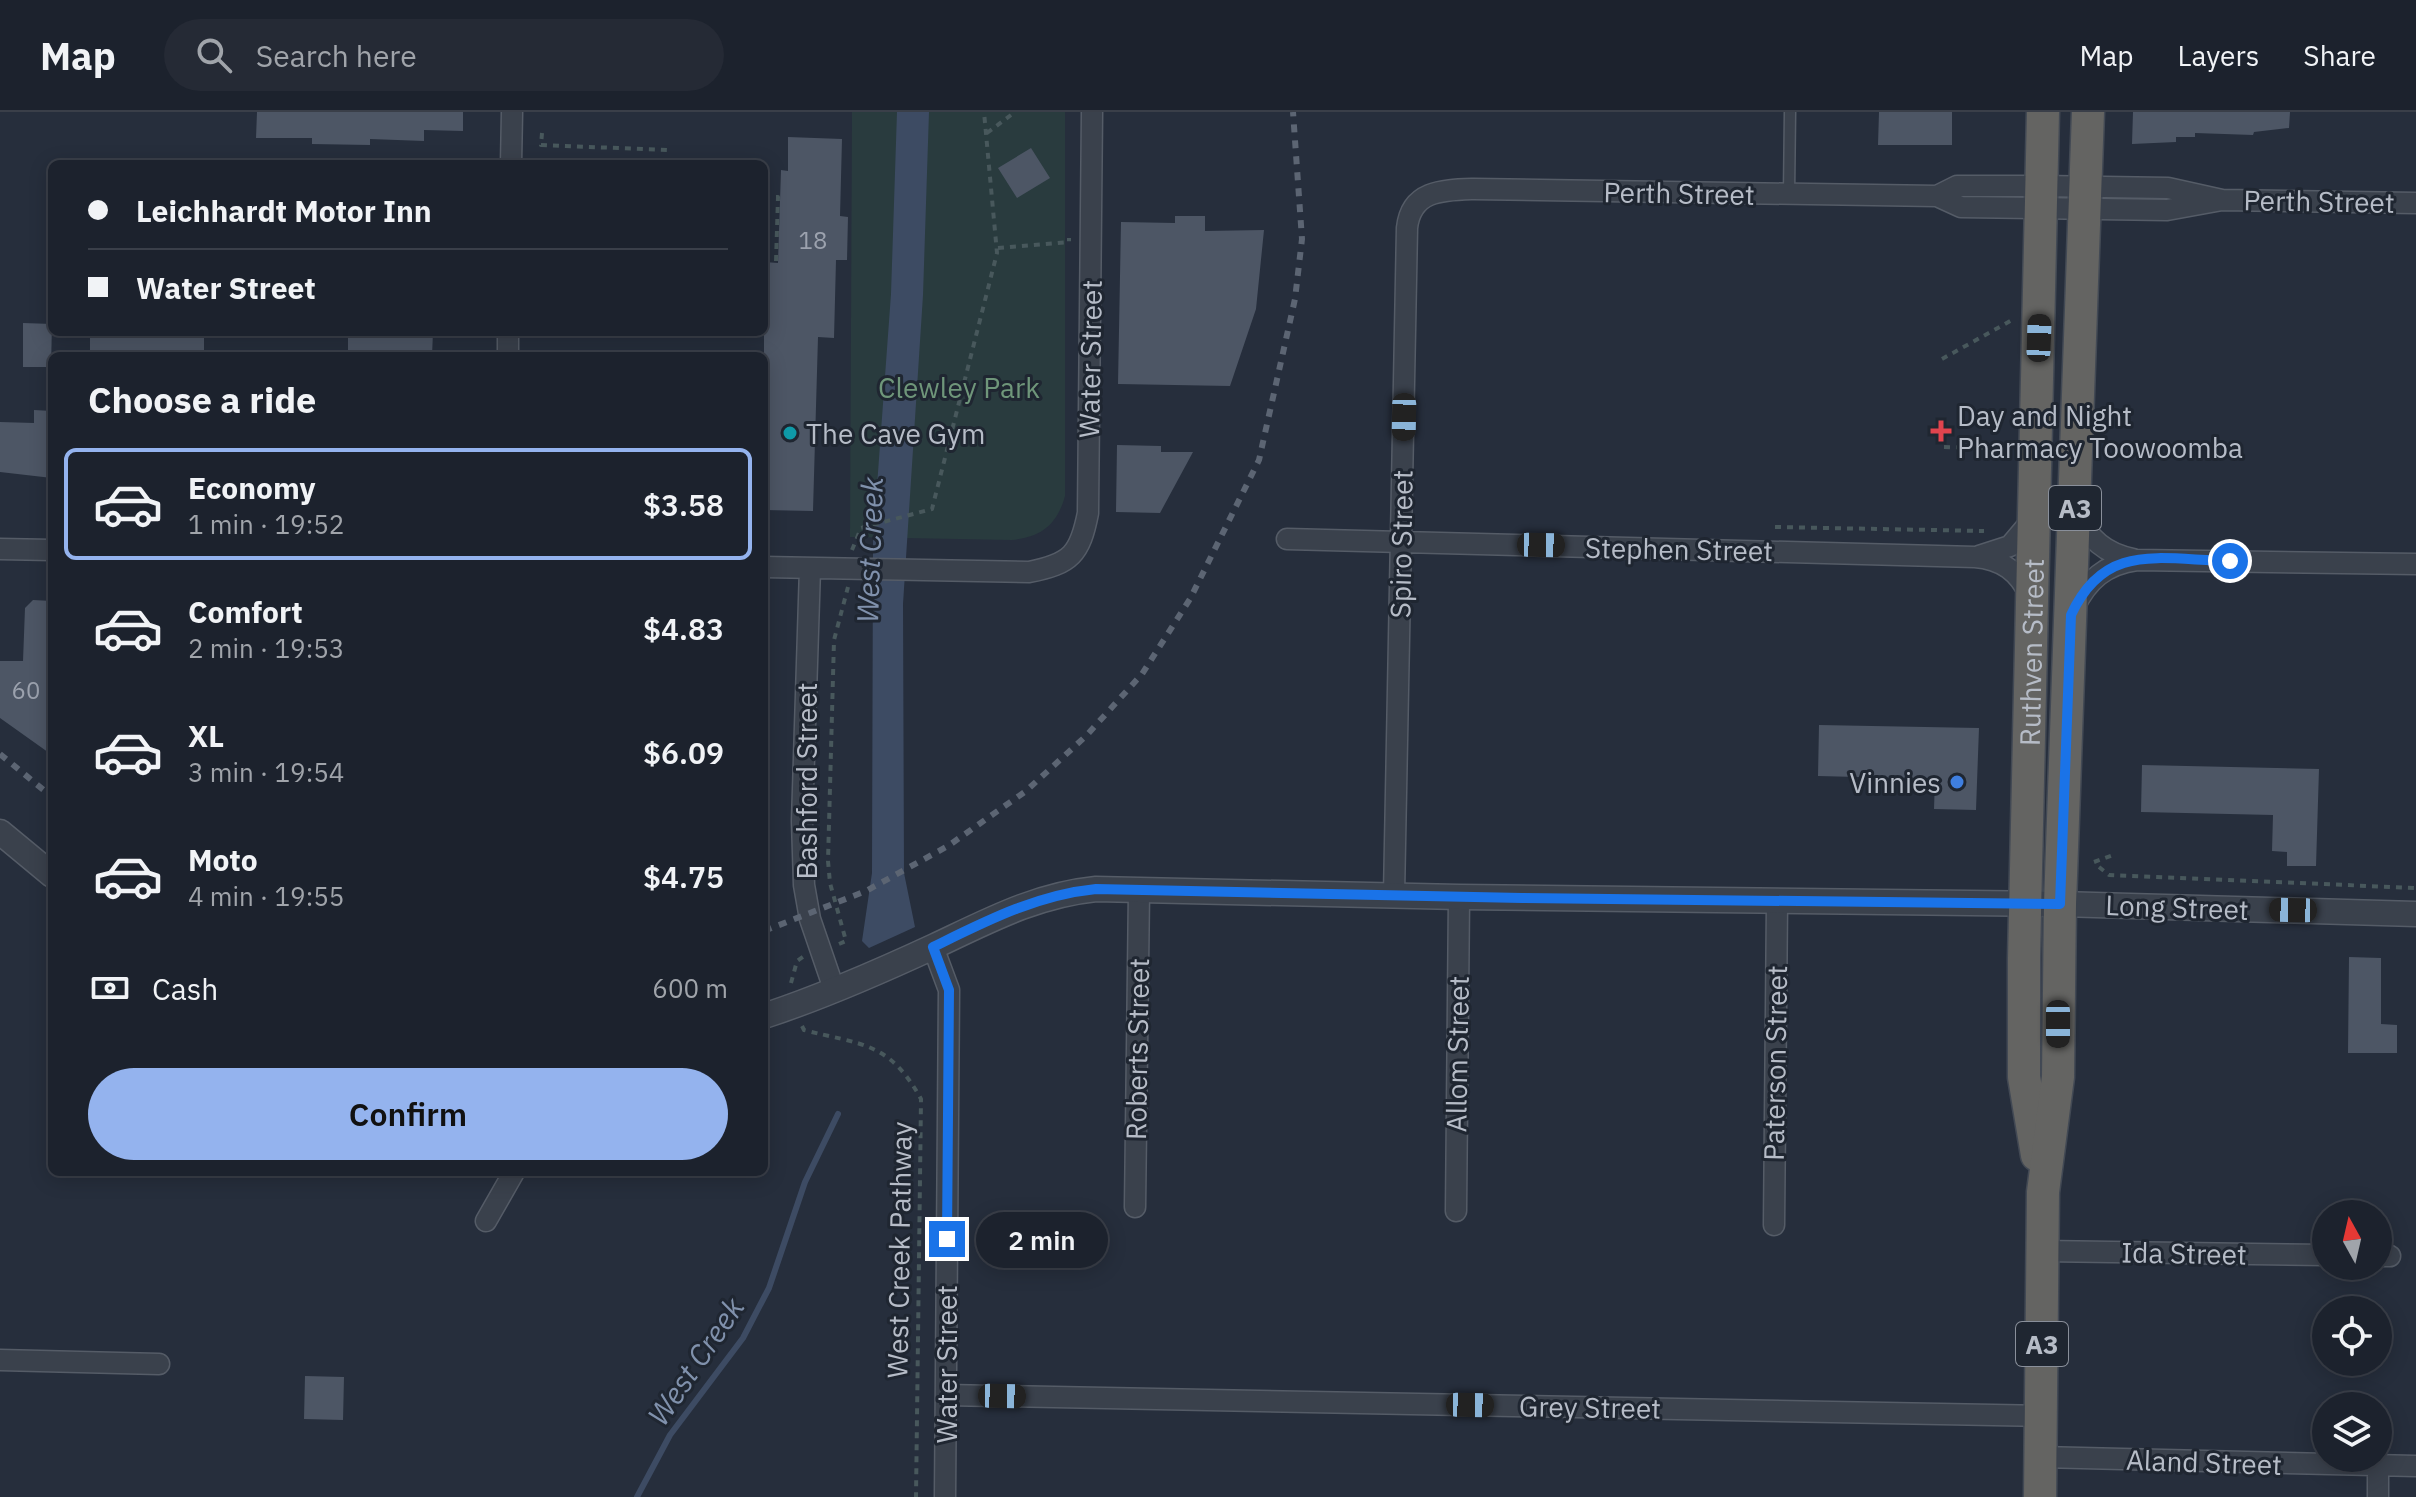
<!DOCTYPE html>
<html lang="en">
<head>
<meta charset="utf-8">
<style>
	body { margin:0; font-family:"IBM Plex Sans",sans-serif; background:#252a35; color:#f1f3f6; height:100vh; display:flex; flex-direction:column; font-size:30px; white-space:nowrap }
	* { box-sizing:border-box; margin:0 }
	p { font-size:26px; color:#a0a4aa }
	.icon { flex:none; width:44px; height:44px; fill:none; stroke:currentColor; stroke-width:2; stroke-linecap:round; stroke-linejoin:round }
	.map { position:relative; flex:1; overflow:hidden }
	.side { position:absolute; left:48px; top:240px; width:720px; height:824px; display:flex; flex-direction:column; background:#1c222d; border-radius:12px; box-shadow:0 4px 20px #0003,0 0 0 2px #3a3f49 }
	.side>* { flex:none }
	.hud { position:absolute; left:48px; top:48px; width:720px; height:176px; border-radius:12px; box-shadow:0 4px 20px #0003,0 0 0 2px #3a3f49; display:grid; align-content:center; height:176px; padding:0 40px; background:#1c222d }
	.needle { width:52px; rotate:352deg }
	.fabs { position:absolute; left:2312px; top:1088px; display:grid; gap:16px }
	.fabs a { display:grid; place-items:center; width:80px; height:80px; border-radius:50%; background:#1c222d; box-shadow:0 4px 20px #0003,0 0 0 2px #3a3f49; font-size:40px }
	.end { position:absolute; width:36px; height:36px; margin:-18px; border:10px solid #1a73e8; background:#fff; box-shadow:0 0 0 4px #fff }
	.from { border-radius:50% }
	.bubble { position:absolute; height:56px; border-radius:28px; background:#1c222d; box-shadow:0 4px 20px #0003,0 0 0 2px #3a3f49; font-size:26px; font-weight:600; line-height:56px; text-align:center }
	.car { position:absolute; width:24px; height:48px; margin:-24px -12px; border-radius:10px; box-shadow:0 0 6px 2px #0007; background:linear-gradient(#222 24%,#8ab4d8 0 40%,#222 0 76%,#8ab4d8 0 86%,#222 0) }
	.hud b { display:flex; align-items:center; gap:28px; height:76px; font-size:30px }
	.hud b+b { border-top:2px solid #3a3f49 }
	.hud i { width:20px; height:20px; background:#f1f3f6 }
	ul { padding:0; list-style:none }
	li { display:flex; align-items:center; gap:24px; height:112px; margin:0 16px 12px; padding:0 24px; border:4px solid transparent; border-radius:12px }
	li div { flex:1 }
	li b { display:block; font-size:30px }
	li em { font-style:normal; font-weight:600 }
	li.current { border-color:#94b3ee }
	li>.icon { width:72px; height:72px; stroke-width:1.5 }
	h2 { padding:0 40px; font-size:36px; line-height:96px }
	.pay { display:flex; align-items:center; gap:20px; height:88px; padding:0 40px; font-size:30px }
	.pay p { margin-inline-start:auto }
	.action { display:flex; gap:16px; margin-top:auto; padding:16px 40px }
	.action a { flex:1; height:92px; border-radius:48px; background:#94b3ee; color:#111; font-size:32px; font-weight:600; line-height:92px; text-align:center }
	header { display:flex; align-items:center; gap:48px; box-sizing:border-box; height:112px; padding:0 40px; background:#1c222d; border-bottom:2px solid #3a3f49 }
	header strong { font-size:38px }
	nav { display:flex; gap:44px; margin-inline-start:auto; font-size:28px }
	.search { width:560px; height:72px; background:#252a35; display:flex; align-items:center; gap:20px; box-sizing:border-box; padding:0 28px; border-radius:44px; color:#a0a4aa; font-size:30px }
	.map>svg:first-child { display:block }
</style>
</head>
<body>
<header>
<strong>Map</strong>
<div class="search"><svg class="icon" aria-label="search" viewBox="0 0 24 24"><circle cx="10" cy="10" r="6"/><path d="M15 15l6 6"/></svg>Search here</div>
<nav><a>Map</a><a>Layers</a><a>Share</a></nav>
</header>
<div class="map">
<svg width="2416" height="1385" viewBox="0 0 2416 1385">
	<rect width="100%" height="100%" fill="#262e3c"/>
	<path fill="#293b3e" d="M852,0H1065V384C1057,413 1041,425 1012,428L850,425Z"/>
	<path fill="#3d4b63" d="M897,0H929L923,183L903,492L904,761L915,815L869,836L862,829L872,761L873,429L891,182Z"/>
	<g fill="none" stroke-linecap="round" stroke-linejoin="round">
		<path stroke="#3d4b63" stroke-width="6" d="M637,1385L670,1323L743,1226L769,1176L805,1070L838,1002"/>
	</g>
	<path fill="#4d5665" d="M257,0H463V19L424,18V29L370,27V33L312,32V26H256Z
		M1879,0H1952V33H1878Z
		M2133,0H2290L2289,16L2254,20L2253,23L2195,21V25H2176V30L2132,32Z
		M788,25L842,27L840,104L848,105L847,148H836L834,226L818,225L813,399L764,398V150L778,151L781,58L788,59Z
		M1031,36L1050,66L1017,86L998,56Z
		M1175,104H1205V119L1264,118L1256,197L1230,274L1118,272L1121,110L1175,111Z
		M23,211L52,212L51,255H23Z
		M90,220H204V244H90Z
		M348,220H433L432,244H348Z
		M34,298L52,299V366L0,360V310L34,311Z
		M1117,333L1161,334V340H1193L1160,401L1116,400Z
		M33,488L52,489V643L0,606V549H23L25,496Z
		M1819,613L1979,616L1976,698L1934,697L1935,667L1818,664Z
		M2142,653L2319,657L2316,754H2287V740L2272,739L2273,703L2141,700Z
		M2349,845L2381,846V912L2397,913V941H2348Z
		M305,1264L344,1265L343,1308L304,1307Z"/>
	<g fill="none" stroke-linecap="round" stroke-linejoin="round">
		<g stroke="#555c67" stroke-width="13">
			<path id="service" d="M1789,82L1790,0"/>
		</g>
		<g stroke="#555c67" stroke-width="23">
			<path id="minor" d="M511,52L512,0
				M1937,84L1957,74H2042L2168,76L2222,88L2416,91
				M508,244V220
				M2078,401C2087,426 2106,442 2133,447
				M1287,427L1975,445C2002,447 2019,460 2030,484
				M0,437L52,438
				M1979,444L2010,434L2032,408
				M764,455L1029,460C1071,452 1080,442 1088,401L1092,0
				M810,456L802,709L804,773L810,807L834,877
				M2074,496C2087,468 2106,452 2137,448L2416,452
				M1394,783L1407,116C1411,78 1443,78 1474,77L1937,84L1961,95L2167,98L2222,88
				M933,835L949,878L945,1385
				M1135,1095L1139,779
				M1456,1099L1459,785
				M486,1109L514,1060
				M1774,1113L1777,790
				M2042,1139L2326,1143
				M2378,1144H2390
				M0,1248L159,1252
				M946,1283L2041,1304
				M2040,1345L2416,1354
				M2378,1385V1355"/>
		</g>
		<g stroke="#555c67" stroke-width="27">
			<path id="tertiary" d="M0,720L52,763
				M764,904C822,885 879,860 935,834C988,809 1036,783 1096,777L1459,785L2060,792L2416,802"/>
		</g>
		<g stroke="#424954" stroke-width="35">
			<g id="trunk">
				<path id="s1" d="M2037,1043L2024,965V846L2043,0"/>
				<path d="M2040,1385L2043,1080L2058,965L2060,792L2088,0"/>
			</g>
		</g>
		<path stroke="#48585c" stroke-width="4" stroke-dasharray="6 6" stroke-linecap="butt" d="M542,21L541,33L667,38
			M987,21L1015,0
			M764,85H778L776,149
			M998,136L1069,130V126
			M1942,247L2014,207
			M1944,335L2009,337
			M1775,415L1984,419
			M852,438L861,416L932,397L997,141L984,0
			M2094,750L2116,742
			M2099,755L2109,763L2416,776
			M839,832L846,829L830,771L828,749L834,528L848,475
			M791,871L797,849L804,844
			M802,914L804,918C861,933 889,929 921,987L916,1385"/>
		<use href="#service" stroke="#3a414c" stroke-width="10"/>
		<use href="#minor" stroke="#3a414c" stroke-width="20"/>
		<use href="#tertiary" stroke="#3a414c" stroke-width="24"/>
		<use href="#trunk" stroke="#646462" stroke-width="32"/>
		<path stroke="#5c6573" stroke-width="6" stroke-dasharray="8 8" stroke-linecap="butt" d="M0,642L52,685
			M764,819L866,779L948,734L1026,679L1086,624L1142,562L1190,487L1259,348L1295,187L1302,127L1293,0"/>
	</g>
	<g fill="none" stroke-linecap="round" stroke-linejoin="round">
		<path stroke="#1a73e8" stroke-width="10" d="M947,1127L949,878L933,835C986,809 1036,783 1096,777L1522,786L2060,792L2071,503C2105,429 2160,448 2230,449"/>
	</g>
	<path fill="#e0444e" stroke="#1f2631" stroke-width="3" d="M1937 307h8v8h8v8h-8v8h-8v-8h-8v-8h8z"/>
	<circle fill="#0f9aa8" stroke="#1f2631" stroke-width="3" cx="790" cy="321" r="8"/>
	<circle fill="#3f7fe0" stroke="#1f2631" stroke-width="3" cx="1957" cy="670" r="8"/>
	<g text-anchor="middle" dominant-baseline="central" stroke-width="6" stroke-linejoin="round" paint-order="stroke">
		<g font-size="24" fill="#9ca2ae">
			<text x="813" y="128">18</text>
			<text x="26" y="578">60</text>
		</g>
		<g fill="#1f2631" stroke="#898f9a" stroke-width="2">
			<rect x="2049" y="374" width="52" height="44" rx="6"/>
			<rect x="2016" y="1210" width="52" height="44" rx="6"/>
		</g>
		<g font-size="26" font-weight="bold" fill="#b6bcc7">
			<text x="2075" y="396">A3</text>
			<text x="2042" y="1232">A3</text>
		</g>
		<g font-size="28" fill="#b6bcc7" stroke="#1f2631">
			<text transform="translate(1679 81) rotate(1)">Perth Street</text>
			<text transform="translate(2319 89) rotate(1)">Perth Street</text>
			<text transform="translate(1090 247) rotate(-89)">Water Street</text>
			<text transform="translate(1401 432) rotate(-89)">Spiro Street</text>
			<text transform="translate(1679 437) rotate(1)">Stephen Street</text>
			<text stroke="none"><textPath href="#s1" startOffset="504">Ruthven Street</textPath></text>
			<text transform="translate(806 669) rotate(-90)">Bashford Street</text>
			<text transform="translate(2177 795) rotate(2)">Long Street</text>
			<text transform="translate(1137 937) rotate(-89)">Roberts Street</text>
			<text transform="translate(1457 942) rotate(-89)">Allom Street</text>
			<text transform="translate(1775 951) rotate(-89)">Paterson Street</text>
			<text transform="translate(899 1138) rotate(-89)">West Creek Pathway</text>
			<text transform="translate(2184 1141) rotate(1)">Ida Street</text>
			<text transform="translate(946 1252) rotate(-90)">Water Street</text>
			<text transform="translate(1590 1295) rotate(1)">Grey Street</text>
			<text transform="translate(2204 1350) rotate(2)">Aland Street</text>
		</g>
		<g font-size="28" fill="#6f967a" stroke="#1f2631">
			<text x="959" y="275">Clewley Park</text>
		</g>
		<g font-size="28" fill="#b6bcc7" stroke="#1f2631" text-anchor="start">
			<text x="1957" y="303">Day and Night<tspan x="1957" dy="32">Pharmacy Toowoomba</tspan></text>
			<text x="806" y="321">The Cave Gym</text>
			<text x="1941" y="670" text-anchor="end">Vinnies</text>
		</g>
		<g font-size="30" font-style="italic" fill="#8091ac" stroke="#1f2631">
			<text transform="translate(869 438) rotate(-88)">West Creek</text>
			<text transform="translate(695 1249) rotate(-56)">West Creek</text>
		</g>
	</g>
</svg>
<div class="fabs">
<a><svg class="needle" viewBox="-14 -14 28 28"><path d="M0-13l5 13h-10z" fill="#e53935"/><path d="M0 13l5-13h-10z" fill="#a0a4aa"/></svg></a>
<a><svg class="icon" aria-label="locate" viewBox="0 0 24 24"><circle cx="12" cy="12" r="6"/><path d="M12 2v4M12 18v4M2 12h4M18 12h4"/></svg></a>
<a><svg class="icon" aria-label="layers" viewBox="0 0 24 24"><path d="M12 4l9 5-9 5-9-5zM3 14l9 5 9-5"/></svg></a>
</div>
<i class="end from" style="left:2230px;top:449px"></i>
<i class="end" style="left:947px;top:1127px"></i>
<div class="bubble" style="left:976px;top:1100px;width:132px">2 min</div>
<i class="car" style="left:2039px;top:226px;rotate:2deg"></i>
<i class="car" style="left:1404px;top:305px;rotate:181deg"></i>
<i class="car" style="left:1541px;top:433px;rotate:91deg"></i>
<i class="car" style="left:2293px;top:798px;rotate:271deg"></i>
<i class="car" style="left:2058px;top:912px;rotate:180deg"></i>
<i class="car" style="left:1002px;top:1284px;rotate:91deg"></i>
<i class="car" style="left:1470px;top:1293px;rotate:91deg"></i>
<div class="hud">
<b><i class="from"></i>Leichhardt Motor Inn</b>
<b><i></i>Water Street</b>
</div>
<section class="side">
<h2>Choose a ride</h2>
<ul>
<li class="current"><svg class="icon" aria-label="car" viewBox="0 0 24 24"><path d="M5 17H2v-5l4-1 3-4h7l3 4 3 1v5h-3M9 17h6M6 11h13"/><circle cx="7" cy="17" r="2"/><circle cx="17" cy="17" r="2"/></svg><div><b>Economy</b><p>1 min · 19:52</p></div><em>$3.58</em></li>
<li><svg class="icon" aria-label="car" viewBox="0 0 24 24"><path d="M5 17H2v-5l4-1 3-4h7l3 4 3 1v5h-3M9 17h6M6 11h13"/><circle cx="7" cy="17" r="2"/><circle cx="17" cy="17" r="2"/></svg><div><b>Comfort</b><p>2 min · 19:53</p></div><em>$4.83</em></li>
<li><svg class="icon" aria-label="car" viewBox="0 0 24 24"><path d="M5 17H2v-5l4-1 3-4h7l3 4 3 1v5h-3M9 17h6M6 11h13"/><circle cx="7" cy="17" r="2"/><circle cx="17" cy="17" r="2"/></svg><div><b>XL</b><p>3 min · 19:54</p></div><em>$6.09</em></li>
<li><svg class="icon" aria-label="car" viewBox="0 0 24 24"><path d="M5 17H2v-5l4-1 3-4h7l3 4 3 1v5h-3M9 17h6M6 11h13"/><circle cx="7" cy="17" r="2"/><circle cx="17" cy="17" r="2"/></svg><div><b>Moto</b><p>4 min · 19:55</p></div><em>$4.75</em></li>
</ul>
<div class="pay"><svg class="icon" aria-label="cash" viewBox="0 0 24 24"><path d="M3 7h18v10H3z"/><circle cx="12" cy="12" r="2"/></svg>Cash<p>600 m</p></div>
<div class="action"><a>Confirm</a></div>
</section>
</div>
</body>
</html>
